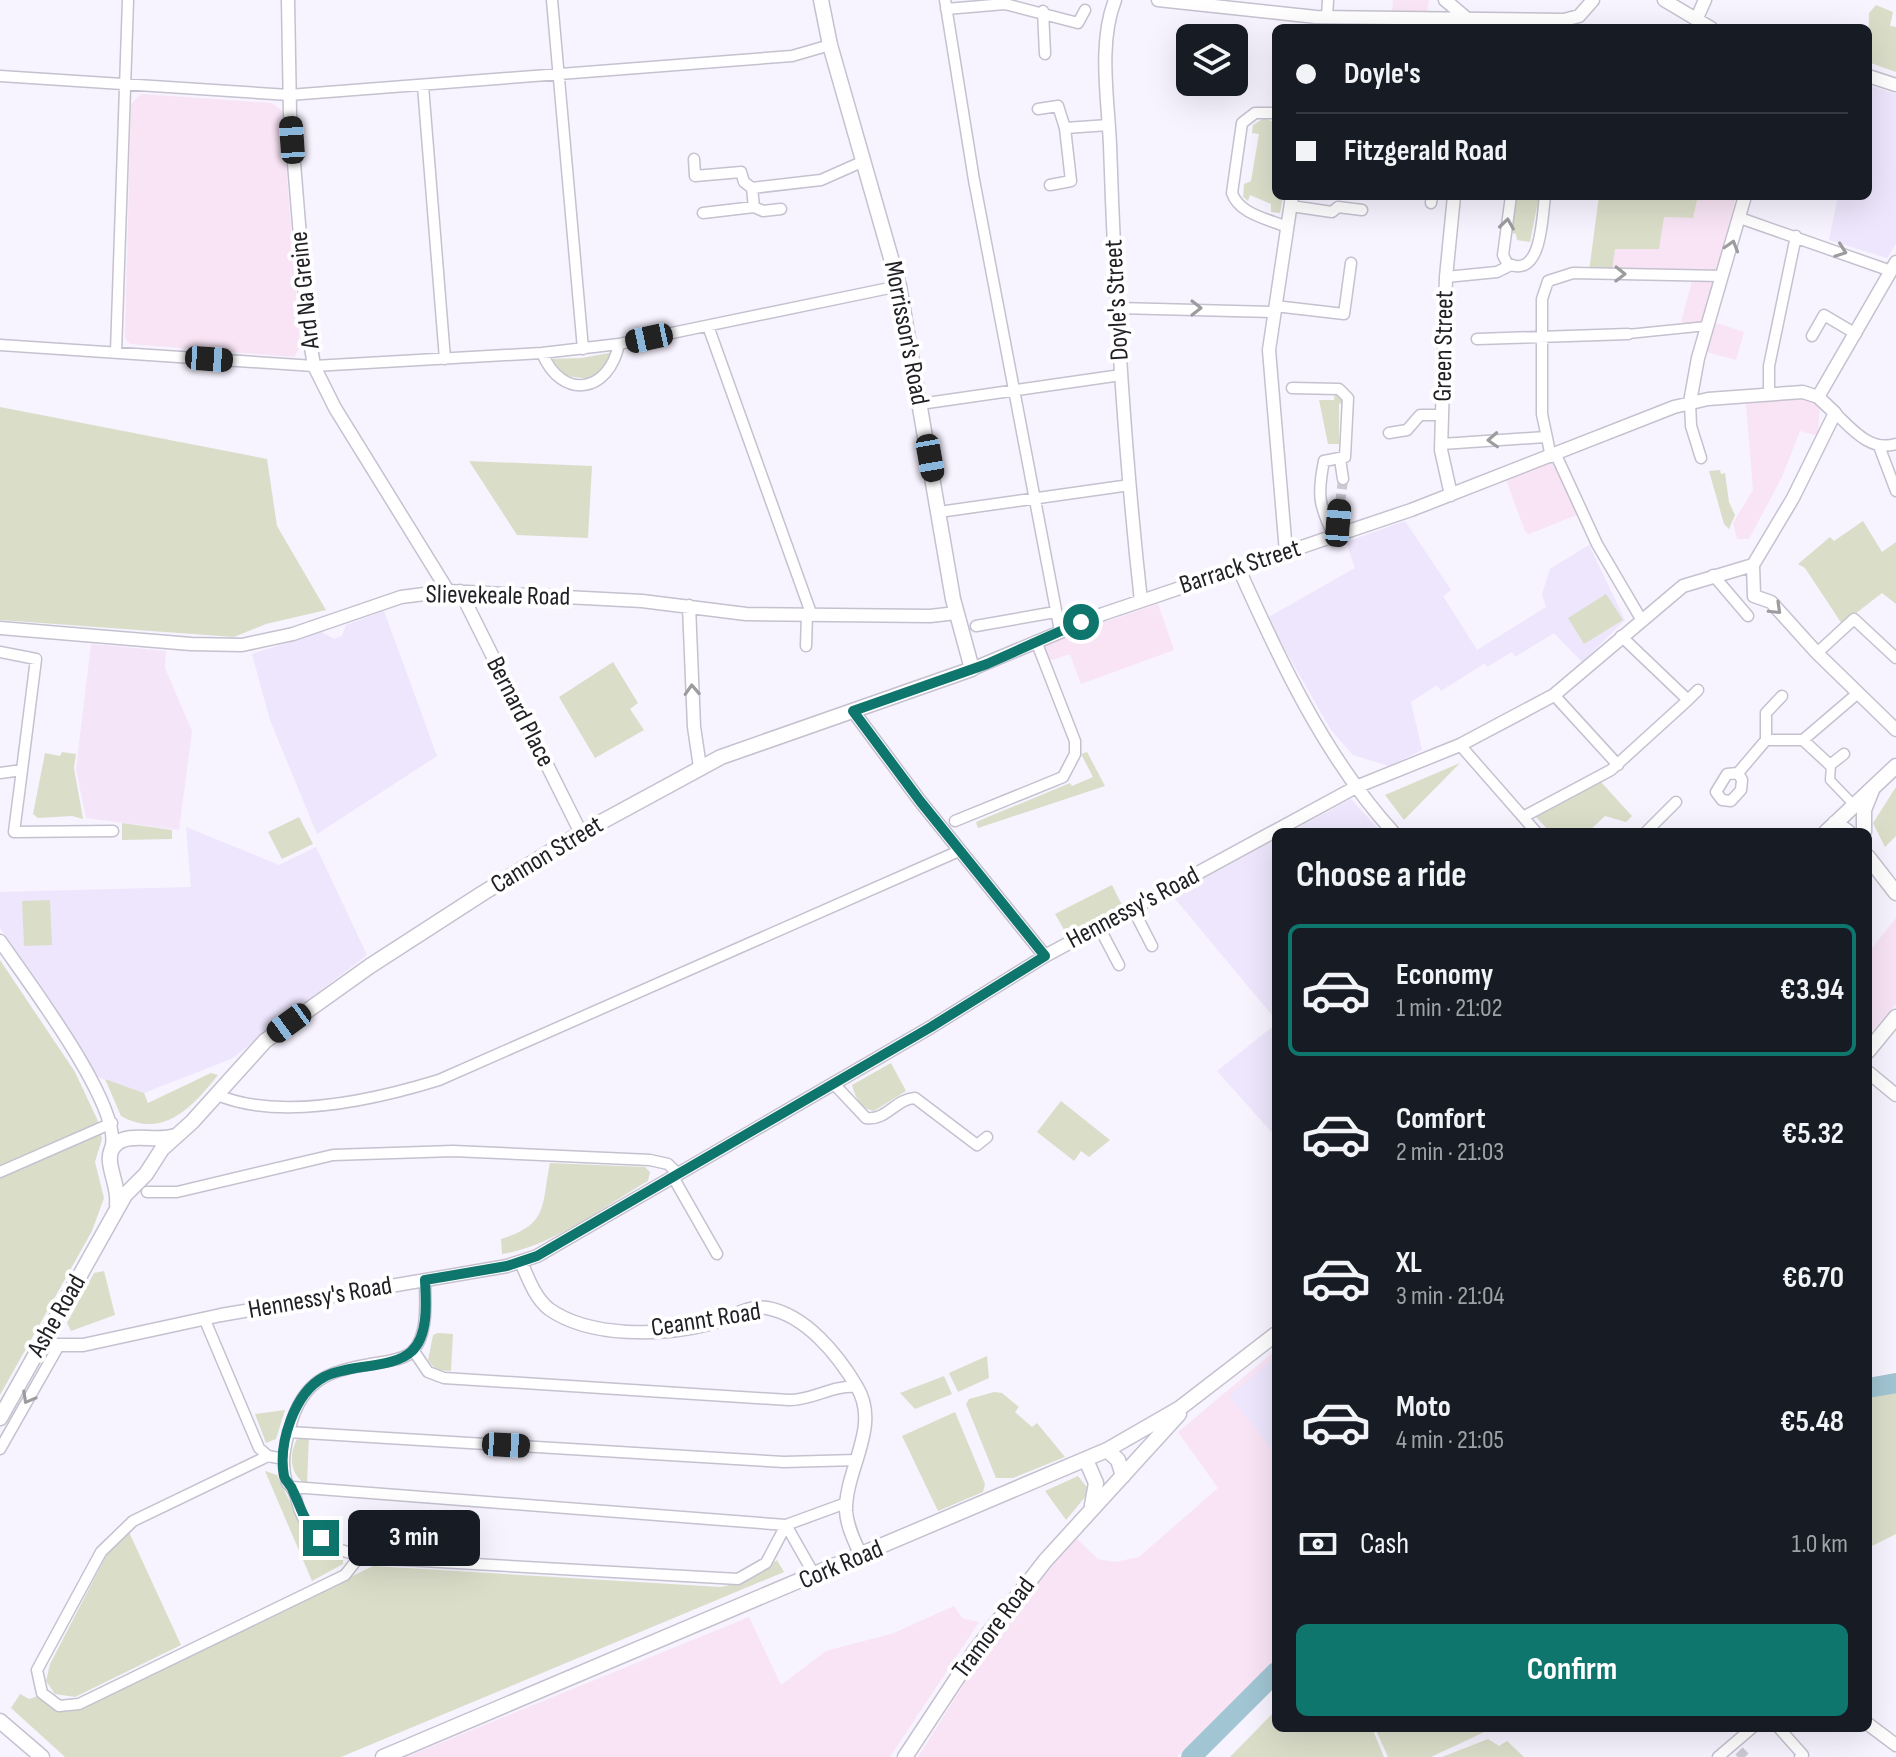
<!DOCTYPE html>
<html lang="en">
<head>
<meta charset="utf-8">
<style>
	body { margin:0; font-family:"Sofia Sans Condensed",sans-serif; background:#20242c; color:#f1f3f6; height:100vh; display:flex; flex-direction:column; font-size:30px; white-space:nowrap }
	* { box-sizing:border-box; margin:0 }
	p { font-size:26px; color:#9ea1a6 }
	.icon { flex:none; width:44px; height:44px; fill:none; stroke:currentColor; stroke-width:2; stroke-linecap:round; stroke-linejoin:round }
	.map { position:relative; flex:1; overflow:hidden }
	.drawer { position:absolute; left:1272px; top:828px; width:600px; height:904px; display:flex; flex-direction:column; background:#171b24; border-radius:12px; box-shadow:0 8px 32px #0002 }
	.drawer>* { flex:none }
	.guide { position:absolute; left:1272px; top:24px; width:600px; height:176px; border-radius:12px; box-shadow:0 8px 32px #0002; display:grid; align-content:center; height:176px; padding:0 24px; background:#171b24 }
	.buttons { position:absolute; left:1176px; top:24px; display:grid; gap:16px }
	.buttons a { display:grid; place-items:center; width:72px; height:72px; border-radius:12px; background:#171b24; box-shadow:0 8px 32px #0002; font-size:40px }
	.end { position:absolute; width:36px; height:36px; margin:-18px; border:10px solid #0f766e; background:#fff; box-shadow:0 0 0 4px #fff }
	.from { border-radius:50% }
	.bubble { position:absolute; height:56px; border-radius:12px; background:#171b24; box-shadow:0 8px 32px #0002; font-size:26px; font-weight:700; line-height:56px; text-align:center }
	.car { position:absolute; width:24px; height:48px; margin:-24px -12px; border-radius:10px; box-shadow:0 0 6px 2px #0007; background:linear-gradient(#222 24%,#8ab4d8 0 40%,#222 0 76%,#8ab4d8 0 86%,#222 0) }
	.guide b { display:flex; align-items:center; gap:28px; height:76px; font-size:30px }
	.guide b+b { border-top:2px solid #363941 }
	.guide i { width:20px; height:20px; background:#f1f3f6 }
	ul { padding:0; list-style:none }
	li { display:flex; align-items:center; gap:24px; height:132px; margin:0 16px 12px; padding:0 8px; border:4px solid transparent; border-radius:12px }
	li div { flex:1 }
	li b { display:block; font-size:30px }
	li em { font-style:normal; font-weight:700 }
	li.active { border-color:#0f766e }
	li>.icon { width:72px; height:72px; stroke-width:1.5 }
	h2 { padding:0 24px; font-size:36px; line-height:96px }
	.pay { display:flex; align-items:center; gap:20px; height:88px; padding:0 24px; font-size:30px }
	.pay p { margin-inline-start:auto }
	.primary-button { display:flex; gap:16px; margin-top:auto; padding:16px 24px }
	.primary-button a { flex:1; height:92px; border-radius:12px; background:#0f766e; color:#fff; font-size:32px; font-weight:700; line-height:92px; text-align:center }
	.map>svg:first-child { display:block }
</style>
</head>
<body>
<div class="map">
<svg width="1896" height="1757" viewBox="0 0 1896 1757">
	<rect width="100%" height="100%" fill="#f7f3ff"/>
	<path fill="#f8e4f5" d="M1393,0H1429L1427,12L1392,13Z
		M141,94L272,103L282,111L300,347L294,357L130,344L125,338L131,104Z
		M1698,196H1736L1704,319L1744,332L1736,360L1703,351L1709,328L1681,322L1694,274L1612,271L1614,249L1664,217L1693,218Z
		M1797,399L1820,403L1818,436L1800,431L1782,477L1749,539H1737L1733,523L1753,490L1746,404Z
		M1555,461L1577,515L1529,534L1525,531L1506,480Z
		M1158,604L1174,650L1081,684L1070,654L1049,661L1043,643Z
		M1896,918V1004L1868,1036V953Z
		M1276,1350V1659L1177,1757H918L996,1633L1076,1538L1098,1559L1115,1562L1139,1557L1218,1488L1178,1432Z
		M954,1606L962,1618L979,1622L890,1757H406L749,1617L781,1685L826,1651L894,1633Z"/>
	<path fill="#ede6fc" d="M1868,85L1896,94V244L1887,258L1829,240L1838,196H1868Z
		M1405,521L1451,590L1443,596L1477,650L1546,607L1542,594L1550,569L1589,545L1625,620L1582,662L1554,633L1515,657L1512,652L1487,667L1485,663L1441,691L1437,685L1411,702L1422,750L1389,766L1353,755L1331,730L1267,618L1355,568L1346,542Z
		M384,611L437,756L317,834L270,720L252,654L321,632L334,639L342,636L346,625Z
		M1351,799L1381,832H1290Z
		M186,827L279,865L316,847L367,955L231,1059L144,1093L98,1077L0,928V892L191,887Z
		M1276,839V1020L1172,895Z
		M1276,1024V1137L1217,1071Z
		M1276,1356V1454L1229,1396Z"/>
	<path fill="#f5e5f8" d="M91,644L166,651L165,668L192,731L179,830L86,818L76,769Z"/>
	<path fill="#dadec9" d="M1876,5L1893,12L1890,26L1896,27V72L1868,62L1869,13Z
		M1264,118L1276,123V196H1283L1280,213L1271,212V204L1250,195L1248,201L1243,197L1244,184L1251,181L1259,134L1252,133L1253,125Z
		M1516,196H1539L1530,242L1517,240L1516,234L1511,233Z
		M1599,196H1698L1693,218L1664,217L1659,249H1615L1612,271H1589Z
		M614,352L608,366L590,379L566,376L550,359L582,358Z
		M1335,392L1343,398V403L1339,404V444H1328L1319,400H1334Z
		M0,407L267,459L277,526L326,610L266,624L234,637L0,620Z
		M469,461L592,466L588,538L517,535Z
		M1720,470L1721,474L1725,473L1729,502L1735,515L1729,529L1724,524L1709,471Z
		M1863,521L1882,552L1896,542V604L1882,593L1842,624L1805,568L1798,564L1830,537L1834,541Z
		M1606,594L1623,620L1584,644L1568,618Z
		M613,662L638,703L630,709L644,730L595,758L559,697Z
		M62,752L76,754L74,768L83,819L72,816L38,818L33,814L45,753L60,756Z
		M1087,752L1105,786L978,828L976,822L1070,783L1072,786L1093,777L1081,754Z
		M1460,763L1404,820L1385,795Z
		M1601,782L1632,816L1626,822L1605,816L1588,832H1550L1535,816Z
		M1896,787V836L1885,847L1873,823Z
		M299,817L313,844L282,859L268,832Z
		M122,823L172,830V839L122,840Z
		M1112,885L1122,905L1067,935L1055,914Z
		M50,900L52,945L24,946L22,901Z
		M0,960L75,1072L97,1119L102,1139L95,1162L104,1198L92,1231L0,1395Z
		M891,1063L906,1091L874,1111C861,1109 855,1097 852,1085Z
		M211,1073L218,1075C193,1106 164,1140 121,1116L105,1079L144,1093L148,1103Z
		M1061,1101L1110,1140L1089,1157L1081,1151L1074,1161L1037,1132Z
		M550,1163L645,1167L650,1172L648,1181C603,1207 553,1246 502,1254L501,1239C549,1224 541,1207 550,1163Z
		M104,1271L115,1315L71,1331L67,1323L94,1273Z
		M438,1333L453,1334L451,1371L436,1370L428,1360L433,1335Z
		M987,1356L989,1378L958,1392L949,1373Z
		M944,1376L952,1394L915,1409L900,1393Z
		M1896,1391V1534L1868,1548V1397Z
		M994,1392L1002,1393L1019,1407L1015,1412L1032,1427L1037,1423L1065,1457L1013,1478H996L966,1404L969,1399Z
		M285,1410L276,1439L266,1443L255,1414Z
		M955,1412L985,1484L983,1492L938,1511L902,1436Z
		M309,1435L307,1485C290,1475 288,1456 297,1439Z
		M265,1471L277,1475L302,1527L343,1559V1564L312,1581Z
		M1078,1476L1090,1491L1066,1520L1045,1491Z
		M129,1532L181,1645L75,1697L55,1694L46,1681L50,1664L106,1556Z
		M777,1560L784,1572L341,1757H65L11,1708L20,1694L29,1699L38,1696C51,1710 61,1712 80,1710L373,1566L721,1587L747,1581Z
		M1276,1710V1728H1372L1384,1757H1230Z
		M1375,1728H1493L1431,1757H1388Z
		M1488,1739L1499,1746L1507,1741L1524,1757H1442Z"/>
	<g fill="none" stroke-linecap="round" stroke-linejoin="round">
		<path stroke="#a1c5d3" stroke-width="20" d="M1868,1388L1896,1383
			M1191,1757L1276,1672"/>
		<path stroke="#ccc9d3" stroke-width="10" stroke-dasharray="10 5" stroke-linecap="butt" d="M1340,504L1343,479
			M1739,1751L1745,1757"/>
		<g stroke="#c5c1cf" stroke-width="11">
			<path id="pedestrian" d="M1628,334L1707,326
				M1831,765L1830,780L1853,804"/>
		</g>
		<g stroke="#c5c1cf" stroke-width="13">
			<path id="minor" d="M552,0L583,349
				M945,0L974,180L1060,631
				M946,9L1005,4L1078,23L1085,10
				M1043,11L1045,54
				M1327,17L1328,0
				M0,76L289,95L792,56L830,45
				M423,86L445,359
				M1038,109L1058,106L1065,128L1071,181L1050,185
				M1276,113H1255L1242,123L1232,193C1239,214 1268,219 1287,227
				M1065,128L1109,125
				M694,159L695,176L741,172L744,182L752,188L754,207L703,213
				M752,188L821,180L864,161
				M1511,196L1503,255L1507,263C1542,281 1542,217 1545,196
				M1431,203L1432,196
				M1291,206L1332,212L1338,207L1362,210
				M754,207L763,211L781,209
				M1740,218L1891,271
				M1446,277L1497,272L1511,265
				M1275,306L1344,314L1351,263
				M1118,308L1274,312
				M708,326L811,613
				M1812,336L1824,315L1856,334
				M1477,339L1628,334
				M0,345L314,366L542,353L619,344L899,286
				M116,352L128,0
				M542,353C562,401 609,393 619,344
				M1292,388L1339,389L1348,398L1345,457L1324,461C1317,495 1319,506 1334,536
				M1769,393V366L1796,236
				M1690,402L1691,426L1701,458
				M920,404L1121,375
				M1835,413C1852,429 1870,452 1896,444
				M1389,433L1407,430L1420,415H1442
				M1442,444L1545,437
				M1879,446L1896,491
				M1556,455L1597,544L1641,619
				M1551,457L1542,414V299L1548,281L1573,273L1722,276
				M1340,459L1343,479
				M1340,504L1341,534
				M939,512L1130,485
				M1713,575L1748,616
				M976,626L1055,612
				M806,646L807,613
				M0,652L36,659L22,770
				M1817,653L1854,619L1896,658
				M1554,695L1618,765
				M1688,700L1698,690
				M1766,740H1803L1830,765L1844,754
				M1803,740L1858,693
				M1460,745L1523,817L1611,770L1688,700L1621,636
				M0,773L22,770L14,832L113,831
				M1738,773L1727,774L1716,792L1722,800L1731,801L1741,790L1742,780L1738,773L1766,740V713L1782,696
				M1523,817L1536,832
				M955,821L1063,777L1075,754V741L1036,641
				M1646,832L1676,802
				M1133,909L1152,946
				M1099,927L1119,965
				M833,1083L866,1118C887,1121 895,1099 915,1098L977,1145L987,1137
				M215,1094C279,1122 374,1100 439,1080L959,851
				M0,1172L112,1123
				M673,1177L717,1254
				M147,1192H177L333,1155L453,1151L650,1160L668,1164L678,1174
				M425,1280C425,1301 429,1335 412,1352C404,1359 393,1360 383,1362C334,1370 303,1375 290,1428C285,1447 281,1464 287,1483C296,1490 296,1501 300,1511C314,1547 353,1557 387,1559L738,1579L766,1563L786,1525L846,1503
				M204,1318L259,1448L268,1456L284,1459
				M413,1350L428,1372L444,1378L789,1400C814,1400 831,1385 857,1387
				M289,1432L784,1462L857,1460
				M0,1449L58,1347
				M268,1456L133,1521L101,1552L37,1670L42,1693L59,1706L79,1704L345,1575L359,1557
				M293,1487L786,1525L815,1576
				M1779,1728L1803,1755L1800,1757
				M1718,1757L1752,1728"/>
		</g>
		<g stroke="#c5c1cf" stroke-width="15">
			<path id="tertiary" d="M288,0L290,114L307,322L314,366L335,408L448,591
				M1115,0C1098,43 1108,99 1110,145C1115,297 1124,449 1141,601
				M1158,0L1316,17L1564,20L1579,16L1593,0
				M1445,0L1464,16
				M1664,0L1711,28
				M1696,20L1705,0
				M1868,76L1896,85
				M1818,397L1896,262
				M1690,402L1698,358L1745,196
				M1451,495L1441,450L1446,277L1454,196
				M1286,552L1269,350L1292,196
				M1753,565L1754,596L1771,602L1817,653L1896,730
				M1238,567C1279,659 1325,757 1393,832
				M460,591L581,833
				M689,606L694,727L700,767
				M0,628L191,644L242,645L293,634L401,597L448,591L642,601L746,614L930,616L956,613
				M853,711L920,801L1045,956
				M0,941C26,979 125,1109 111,1149
				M1868,1072L1896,1095
				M521,1262C528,1278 535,1298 549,1309C590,1338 663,1336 709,1324C729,1319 747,1305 767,1308C806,1315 838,1355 857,1387C881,1427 845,1469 846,1511C847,1527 855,1542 861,1556
				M41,1345H83L221,1315L507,1266L537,1256L931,1027L1045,956L1356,787L1460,745L1554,695L1683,586L1753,565L1793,498L1835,413L1818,397L1803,392L1708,399L1674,407L1411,510L1103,614L972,669
				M1868,1724L1896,1745"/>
		</g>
		<g stroke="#c5c1cf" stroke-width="17">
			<path id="secondary" d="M1835,823L1848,832
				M1826,832L1896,766
				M1864,832V810L1872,790
				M1868,857L1896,893
				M1868,1051L1896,1017
				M117,1204C120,1184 101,1159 115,1145C128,1131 157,1143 175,1136
				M0,1418L125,1195L146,1174L162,1149L192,1122L265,1041L370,966L483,893L581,833L721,757L972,669L953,599L899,286L830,45L821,0
				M1107,1450L1118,1460L1123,1476
				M1086,1460L1096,1483L1092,1505
				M0,1721L42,1757
				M383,1757L1107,1450L1180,1408L1276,1334
				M905,1757L975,1651L1045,1561L1179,1414"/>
		</g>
		<use href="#pedestrian" stroke="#fff" stroke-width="8"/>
		<use href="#minor" stroke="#fff" stroke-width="10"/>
		<use href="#tertiary" stroke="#fff" stroke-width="12"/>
		<use href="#secondary" stroke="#fff" stroke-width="14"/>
	</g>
	<defs><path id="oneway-chevron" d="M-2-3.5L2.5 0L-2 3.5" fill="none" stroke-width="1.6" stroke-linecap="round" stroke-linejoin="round" transform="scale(2)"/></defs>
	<g stroke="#9c9b9d">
		<use href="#oneway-chevron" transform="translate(1507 224) rotate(-82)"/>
		<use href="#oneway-chevron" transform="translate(1732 246) rotate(-73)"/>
		<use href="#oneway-chevron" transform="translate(1841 251) rotate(20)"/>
		<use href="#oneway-chevron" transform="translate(1620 274) rotate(1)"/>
		<use href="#oneway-chevron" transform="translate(1196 308)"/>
		<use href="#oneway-chevron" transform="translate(1493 440) rotate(177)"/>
		<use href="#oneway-chevron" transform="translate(1776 609) rotate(44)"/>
		<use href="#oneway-chevron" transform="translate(692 690) rotate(-93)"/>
		<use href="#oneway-chevron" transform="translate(28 1398) rotate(119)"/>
	</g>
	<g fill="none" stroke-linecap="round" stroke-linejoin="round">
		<path stroke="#0f766e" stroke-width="10" d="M321,1538C304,1523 302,1510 293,1491C291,1484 286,1483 284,1476C278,1444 294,1393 324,1377C348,1364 394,1369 412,1351C429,1335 426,1301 425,1280L507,1266L537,1256L931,1027L1045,956L920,801L853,711L987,664L1081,622"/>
	</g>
	<g text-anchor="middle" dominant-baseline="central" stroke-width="8" stroke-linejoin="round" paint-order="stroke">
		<g font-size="26" fill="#222025" stroke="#fff">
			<text transform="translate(305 290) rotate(-96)">Ard Na Greine</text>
			<text transform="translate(1117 300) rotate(-93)">Doyle's Street</text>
			<text transform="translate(906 333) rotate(79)">Morrisson's Road</text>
			<text transform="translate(1444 346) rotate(-89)">Green Street</text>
			<text transform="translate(1240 567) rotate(-18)">Barrack Street</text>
			<text transform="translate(498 596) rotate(1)">Slievekeale Road</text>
			<text transform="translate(520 712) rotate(63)">Bernard Place</text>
			<text transform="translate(547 855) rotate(-31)">Cannon Street</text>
			<text transform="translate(1133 908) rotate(-28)">Hennessy's Road</text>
			<text transform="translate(320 1298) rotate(-10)">Hennessy's Road</text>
			<text transform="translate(57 1316) rotate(-60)">Ashe Road</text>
			<text transform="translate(706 1320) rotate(-9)">Ceannt Road</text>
			<text transform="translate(841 1565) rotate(-23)">Cork Road</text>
			<text transform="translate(994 1628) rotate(-53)">Tramore Road</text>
		</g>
	</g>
</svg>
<div class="buttons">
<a><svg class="icon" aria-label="layers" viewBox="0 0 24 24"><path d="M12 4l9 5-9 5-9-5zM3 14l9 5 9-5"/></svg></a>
</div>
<i class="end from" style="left:1081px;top:622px"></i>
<i class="end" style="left:321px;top:1538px"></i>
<div class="bubble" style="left:348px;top:1510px;width:132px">3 min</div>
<i class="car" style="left:292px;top:140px;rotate:356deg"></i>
<i class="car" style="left:649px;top:338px;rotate:258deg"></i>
<i class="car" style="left:209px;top:359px;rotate:94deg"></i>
<i class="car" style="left:930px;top:458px;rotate:170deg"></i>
<i class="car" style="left:1338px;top:523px;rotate:5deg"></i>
<i class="car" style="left:289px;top:1023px;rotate:234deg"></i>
<i class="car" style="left:506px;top:1445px;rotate:93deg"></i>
<div class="guide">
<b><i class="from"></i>Doyle's</b>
<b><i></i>Fitzgerald Road</b>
</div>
<section class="drawer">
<h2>Choose a ride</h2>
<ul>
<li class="active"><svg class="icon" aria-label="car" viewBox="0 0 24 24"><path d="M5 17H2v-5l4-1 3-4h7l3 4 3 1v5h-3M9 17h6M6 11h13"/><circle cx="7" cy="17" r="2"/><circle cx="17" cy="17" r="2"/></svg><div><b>Economy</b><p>1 min · 21:02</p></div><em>€3.94</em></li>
<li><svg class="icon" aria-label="car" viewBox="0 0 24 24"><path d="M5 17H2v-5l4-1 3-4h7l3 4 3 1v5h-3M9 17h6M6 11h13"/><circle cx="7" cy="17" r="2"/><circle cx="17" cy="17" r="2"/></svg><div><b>Comfort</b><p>2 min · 21:03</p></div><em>€5.32</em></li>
<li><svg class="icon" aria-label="car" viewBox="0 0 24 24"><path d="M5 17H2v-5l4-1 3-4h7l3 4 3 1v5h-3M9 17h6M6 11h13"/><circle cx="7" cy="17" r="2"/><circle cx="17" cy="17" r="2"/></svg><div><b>XL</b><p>3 min · 21:04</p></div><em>€6.70</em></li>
<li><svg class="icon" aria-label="car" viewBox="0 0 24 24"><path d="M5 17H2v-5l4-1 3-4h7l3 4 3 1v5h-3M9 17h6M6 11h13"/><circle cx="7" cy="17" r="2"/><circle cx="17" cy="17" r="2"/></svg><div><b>Moto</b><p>4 min · 21:05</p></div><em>€5.48</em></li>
</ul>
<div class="pay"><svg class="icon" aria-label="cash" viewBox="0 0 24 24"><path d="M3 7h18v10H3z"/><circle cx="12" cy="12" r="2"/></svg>Cash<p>1.0 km</p></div>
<div class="primary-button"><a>Confirm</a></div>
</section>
</div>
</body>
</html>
